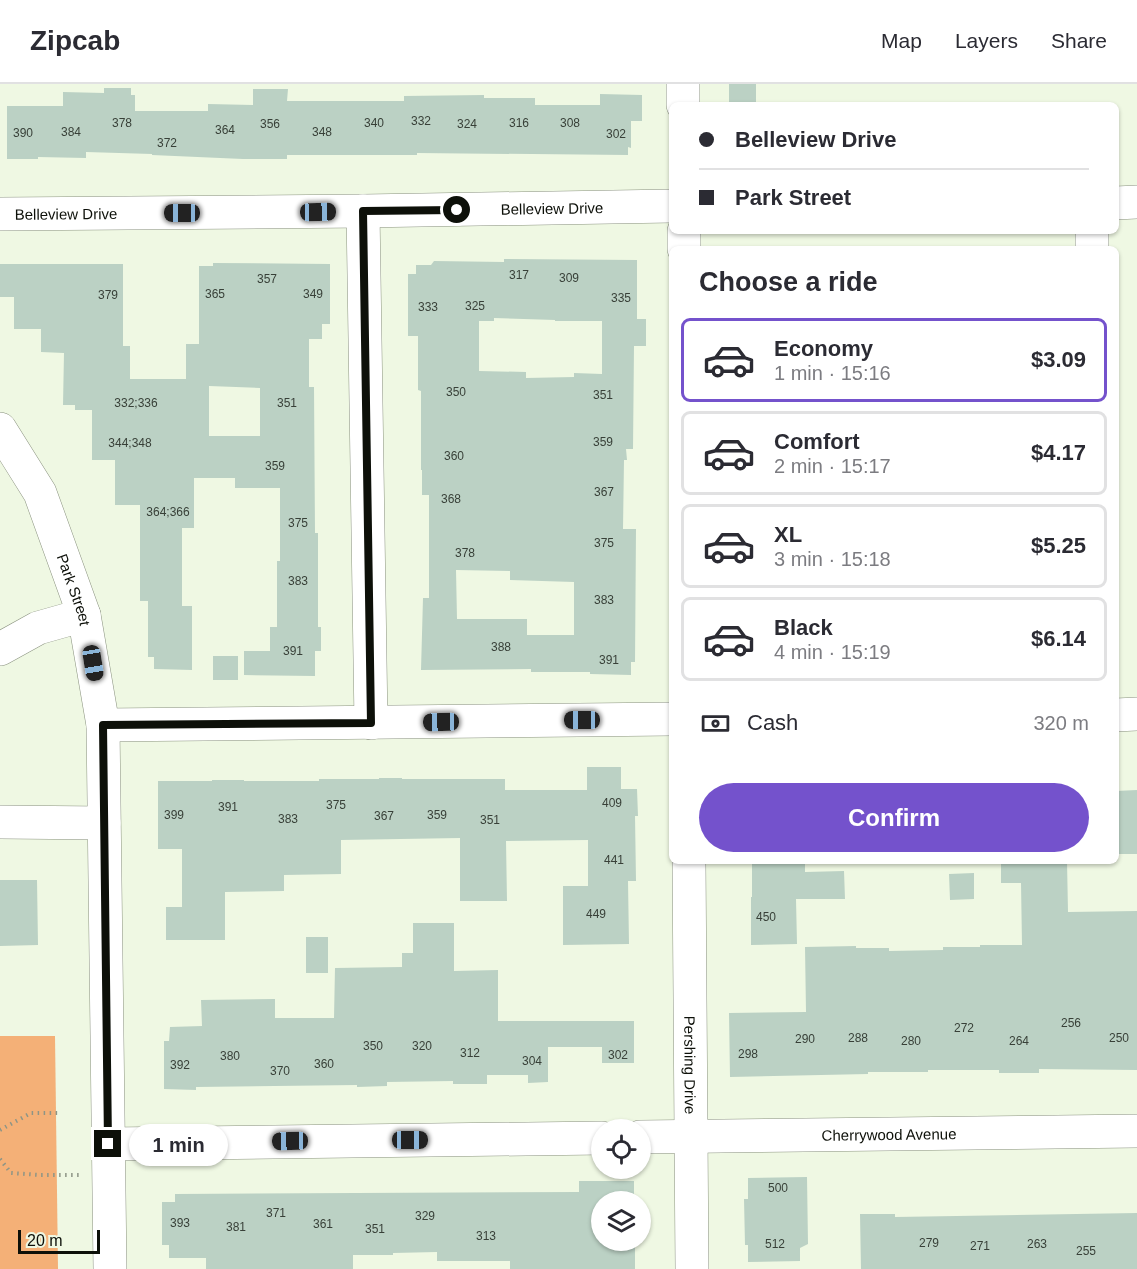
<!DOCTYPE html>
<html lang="en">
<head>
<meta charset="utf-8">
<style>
	body { margin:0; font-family:Helvetica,sans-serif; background:#f7f7f7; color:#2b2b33; height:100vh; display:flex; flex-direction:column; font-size:22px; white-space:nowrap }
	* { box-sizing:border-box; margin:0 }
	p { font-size:20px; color:#7c7c81 }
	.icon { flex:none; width:33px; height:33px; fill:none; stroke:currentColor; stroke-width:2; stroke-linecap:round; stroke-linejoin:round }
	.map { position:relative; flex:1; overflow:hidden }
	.panel { position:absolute; left:669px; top:162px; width:450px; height:618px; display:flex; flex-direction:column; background:#fff; border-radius:9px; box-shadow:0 2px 4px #0004 }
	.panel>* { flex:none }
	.banner { position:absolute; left:669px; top:18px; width:450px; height:132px; border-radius:9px; box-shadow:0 2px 4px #0004; display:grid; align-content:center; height:132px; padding:0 30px; background:#fff }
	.tools { position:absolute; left:591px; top:1035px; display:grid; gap:12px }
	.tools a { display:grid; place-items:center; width:60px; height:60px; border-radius:50%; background:#fff; box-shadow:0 2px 4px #0004; font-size:30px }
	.scale { position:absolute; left:18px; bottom:15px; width:82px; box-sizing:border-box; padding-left:6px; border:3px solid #0d1009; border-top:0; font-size:16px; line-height:21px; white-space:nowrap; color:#0d1009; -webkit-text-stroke:4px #eff8e3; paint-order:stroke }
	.end { position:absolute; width:27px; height:27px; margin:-14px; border:8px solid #0d1009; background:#fff; box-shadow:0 0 0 3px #fff }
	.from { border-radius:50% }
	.bubble { position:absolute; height:42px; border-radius:21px; background:#fff; box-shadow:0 2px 4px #0004; font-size:20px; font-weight:700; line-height:42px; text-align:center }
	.car { position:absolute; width:18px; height:36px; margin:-18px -9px; border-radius:8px; box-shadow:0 0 4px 2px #0007; background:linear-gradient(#222 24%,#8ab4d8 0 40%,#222 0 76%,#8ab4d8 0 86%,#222 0) }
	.banner b { display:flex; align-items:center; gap:21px; height:57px; font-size:22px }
	.banner b+b { border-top:2px solid #e1e1e2 }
	.banner i { width:15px; height:15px; background:#2b2b33 }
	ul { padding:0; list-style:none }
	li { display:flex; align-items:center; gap:18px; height:84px; margin:0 12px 9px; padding:0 18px; border:3px solid #e1e1e2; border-radius:9px }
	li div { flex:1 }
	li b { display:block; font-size:22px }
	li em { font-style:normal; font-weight:700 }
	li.selected { border-color:#7452cc }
	li>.icon { width:54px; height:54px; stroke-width:1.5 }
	h2 { padding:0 30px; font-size:27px; line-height:72px }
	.pay { display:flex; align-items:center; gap:15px; height:66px; padding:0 30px; font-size:22px }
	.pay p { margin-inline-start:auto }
	.primary-button { display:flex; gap:12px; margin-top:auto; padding:12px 30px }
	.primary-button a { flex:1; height:69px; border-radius:36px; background:#7452cc; color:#fff; font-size:24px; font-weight:700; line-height:69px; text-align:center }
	header { display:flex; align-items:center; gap:36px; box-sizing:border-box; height:84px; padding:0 30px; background:#fff; border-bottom:2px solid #e1e1e2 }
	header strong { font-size:28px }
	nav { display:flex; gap:33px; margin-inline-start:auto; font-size:21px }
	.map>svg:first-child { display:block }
</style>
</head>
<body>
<header>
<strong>Zipcab</strong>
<nav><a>Map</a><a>Layers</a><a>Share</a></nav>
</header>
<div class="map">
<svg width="1137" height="1185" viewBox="0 0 1137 1185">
	<rect width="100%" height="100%" fill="#eff8e3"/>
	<path fill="#f4b077" d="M0,952H55L58,1185H0Z"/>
	<path fill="#bbd1c4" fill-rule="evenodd" d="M729,0H756V21H729Z
		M104,4H131V11H135V27H208V20L253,21V5H288L287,17H404V12L484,11V14H535V21H600V10L642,11V37H631V64L628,63V71L417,69V71H287V75H243L152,71V70L86,68V74L38,73V75H7V22H63V8L104,9Z
		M504,175L637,176V235H646V262H634L633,365H626L627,376H624L623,445H636L635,578H631V591L590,590V588H531V585L421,586L423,514H429V411H422V386H421V307L418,306V252H408V190H416V181H431L434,177L504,178ZM494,234L555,236V237H602V290L574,289V293L526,294V288L479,287V237H494ZM456,486L510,487V496L574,498V551H527V535H457Z
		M213,179L330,180V240H322V255H309V303H314L315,449H318V543H321V567H315V592L244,591V567H270V543H277V477H280V404H235V394H194V444H182V522H192V586L154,585V573H148V517H140V421H115V376H92V326H75V321H63L64,269L41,268V245H14V213H0V180H123V262H130V295H186V260H199V182H213ZM209,302L260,304V352H209Z
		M213,572H238V596H213Z
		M587,683H621V705H637L638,732H635L636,797H628L629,860L563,861V802H588V756L506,757L507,817H460V754L341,756V790L284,791V807L225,808V856H166V823H182V765H158V697H212V696H244V697H319V695H379V694H402V695H505V706H587Z
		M1137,706V770H1116V707Z
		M752,777H805V788L844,787L845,815H796L797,860L751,861V813H752Z
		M1001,777H1067L1068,828L1137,827V986L1039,985V989H999V986H928V988H868V990L730,993L729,929L806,928L805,863L856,862V864H889V867L943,866V863H980V861H1022L1021,799H1001Z
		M974,789V815L950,816L949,790Z
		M0,796H37L38,861L0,862Z
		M413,839H454V887L498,886V937H634V979H602V963H548V998L528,999V991H487V1000H453V997L387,998V1002L357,1003V1001L196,1003V1006L164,1005V957H169L170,943L202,942L201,916L275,915V934H334L335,884L402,883V869H413Z
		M306,853H328V889H306Z
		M807,1093L808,1160L800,1164V1177L748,1178V1161H745L744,1115H748V1094Z
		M579,1097H634V1118H602V1156H635V1185H510V1177H437V1168L393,1169V1171H353V1185H206V1174H169V1161H162V1118H175V1110L579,1108Z
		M1137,1129V1185H861L860,1130H895V1133Z"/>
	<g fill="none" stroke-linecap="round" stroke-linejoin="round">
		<g stroke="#8b9380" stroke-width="34">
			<g id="minor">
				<path d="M683,0V21"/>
				<path d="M1116,119L1137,118"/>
				<path d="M363,127L371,639"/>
				<path id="s1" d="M0,130L363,127L672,122"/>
				<path d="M684,147V165"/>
				<path d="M1092,147V165"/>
				<path id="s2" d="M0,345L40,409L84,531L103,641L110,1185"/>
				<path d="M0,565L38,544L84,531"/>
				<path d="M1116,631L1137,630"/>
				<path d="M103,641L672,635"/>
				<path d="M0,738L104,739"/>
				<path id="s3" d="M689,777L692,1185"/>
				<path id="s4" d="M640,1053L1137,1047"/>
				<path d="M108,1060L602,1054"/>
			</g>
		</g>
		<path stroke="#8e9586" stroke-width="4" stroke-dasharray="1.5 4.5" stroke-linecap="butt" d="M0,1046L31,1029H59
			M0,1075L11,1089L40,1091H80"/>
		<use href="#minor" stroke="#fff" stroke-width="33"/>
	</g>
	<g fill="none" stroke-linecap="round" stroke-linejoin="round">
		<path stroke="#0d1009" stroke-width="8" d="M108,1060L103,641L371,639L363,127L457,126"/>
	</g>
	<g text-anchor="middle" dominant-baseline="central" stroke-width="4.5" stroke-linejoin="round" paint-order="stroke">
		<g font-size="12" fill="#384038">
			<text x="421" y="37">332</text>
			<text x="122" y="39">378</text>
			<text x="374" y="39">340</text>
			<text x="519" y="39">316</text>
			<text x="570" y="39">308</text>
			<text x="270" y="40">356</text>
			<text x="467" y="40">324</text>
			<text x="225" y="46">364</text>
			<text x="71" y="48">384</text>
			<text x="322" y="48">348</text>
			<text x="23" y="49">390</text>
			<text x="616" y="50">302</text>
			<text x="167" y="59">372</text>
			<text x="519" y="191">317</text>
			<text x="569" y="194">309</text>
			<text x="267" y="195">357</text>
			<text x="215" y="210">365</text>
			<text x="313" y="210">349</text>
			<text x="108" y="211">379</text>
			<text x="621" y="214">335</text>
			<text x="475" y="222">325</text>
			<text x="428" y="223">333</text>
			<text x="456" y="308">350</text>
			<text x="603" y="311">351</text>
			<text x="136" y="319">332;336</text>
			<text x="287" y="319">351</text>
			<text x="603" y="358">359</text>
			<text x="130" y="359">344;348</text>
			<text x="454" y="372">360</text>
			<text x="275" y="382">359</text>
			<text x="604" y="408">367</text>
			<text x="451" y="415">368</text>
			<text x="168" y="428">364;366</text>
			<text x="298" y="439">375</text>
			<text x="604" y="459">375</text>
			<text x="465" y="469">378</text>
			<text x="298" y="497">383</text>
			<text x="604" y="516">383</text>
			<text x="501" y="563">388</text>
			<text x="293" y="567">391</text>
			<text x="609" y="576">391</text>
			<text x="612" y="719">409</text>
			<text x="336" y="721">375</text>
			<text x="228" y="723">391</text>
			<text x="174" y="731">399</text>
			<text x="437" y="731">359</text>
			<text x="384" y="732">367</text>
			<text x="288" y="735">383</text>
			<text x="490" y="736">351</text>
			<text x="614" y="776">441</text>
			<text x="596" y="830">449</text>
			<text x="766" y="833">450</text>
			<text x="1071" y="939">256</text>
			<text x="964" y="944">272</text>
			<text x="858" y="954">288</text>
			<text x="1119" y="954">250</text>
			<text x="805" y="955">290</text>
			<text x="911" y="957">280</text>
			<text x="1019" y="957">264</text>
			<text x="373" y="962">350</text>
			<text x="422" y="962">320</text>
			<text x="470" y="969">312</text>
			<text x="748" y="970">298</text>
			<text x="618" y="971">302</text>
			<text x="230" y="972">380</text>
			<text x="532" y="977">304</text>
			<text x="324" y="980">360</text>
			<text x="180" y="981">392</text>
			<text x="280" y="987">370</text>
			<text x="778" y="1104">500</text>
			<text x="276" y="1129">371</text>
			<text x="425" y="1132">329</text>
			<text x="180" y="1139">393</text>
			<text x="323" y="1140">361</text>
			<text x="236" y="1143">381</text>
			<text x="375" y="1145">351</text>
			<text x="486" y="1152">313</text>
			<text x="929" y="1159">279</text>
			<text x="775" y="1160">512</text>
			<text x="1037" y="1160">263</text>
			<text x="980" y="1162">271</text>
			<text x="1086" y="1167">255</text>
		</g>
		<g font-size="15" fill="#0d1009" stroke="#eff8e3">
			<text stroke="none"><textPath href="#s1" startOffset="552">Belleview Drive</textPath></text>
			<text stroke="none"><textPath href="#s1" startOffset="66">Belleview Drive</textPath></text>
			<text stroke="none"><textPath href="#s2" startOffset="178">Park Street</textPath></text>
			<text stroke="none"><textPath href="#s3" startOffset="204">Pershing Drive</textPath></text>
			<text stroke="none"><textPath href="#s4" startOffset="249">Cherrywood Avenue</textPath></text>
		</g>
	</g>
</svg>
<div class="tools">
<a><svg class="icon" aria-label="locate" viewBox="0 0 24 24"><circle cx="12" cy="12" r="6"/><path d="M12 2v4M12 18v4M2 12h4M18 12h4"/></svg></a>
<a><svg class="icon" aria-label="layers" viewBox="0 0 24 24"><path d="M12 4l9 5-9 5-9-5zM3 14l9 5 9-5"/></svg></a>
</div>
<div class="scale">20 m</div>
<i class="end from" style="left:457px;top:126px"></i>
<i class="end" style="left:108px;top:1060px"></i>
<div class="bubble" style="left:129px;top:1040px;width:99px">1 min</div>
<i class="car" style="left:318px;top:128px;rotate:89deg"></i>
<i class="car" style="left:182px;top:129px;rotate:270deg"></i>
<i class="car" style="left:93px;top:579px;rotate:171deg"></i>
<i class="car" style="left:582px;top:636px;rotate:270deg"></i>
<i class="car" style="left:441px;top:638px;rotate:269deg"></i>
<i class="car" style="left:410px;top:1056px;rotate:90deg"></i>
<i class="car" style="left:290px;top:1057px;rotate:269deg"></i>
<div class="banner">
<b><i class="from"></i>Belleview Drive</b>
<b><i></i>Park Street</b>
</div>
<section class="panel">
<h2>Choose a ride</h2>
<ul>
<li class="selected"><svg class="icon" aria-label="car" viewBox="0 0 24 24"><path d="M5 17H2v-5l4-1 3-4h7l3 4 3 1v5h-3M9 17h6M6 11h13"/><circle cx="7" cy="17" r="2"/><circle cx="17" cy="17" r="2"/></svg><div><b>Economy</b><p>1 min · 15:16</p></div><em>$3.09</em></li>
<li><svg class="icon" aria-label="car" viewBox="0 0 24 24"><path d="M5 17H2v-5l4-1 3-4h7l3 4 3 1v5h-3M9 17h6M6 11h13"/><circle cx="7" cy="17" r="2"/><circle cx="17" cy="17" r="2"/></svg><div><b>Comfort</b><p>2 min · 15:17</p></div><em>$4.17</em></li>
<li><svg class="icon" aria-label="car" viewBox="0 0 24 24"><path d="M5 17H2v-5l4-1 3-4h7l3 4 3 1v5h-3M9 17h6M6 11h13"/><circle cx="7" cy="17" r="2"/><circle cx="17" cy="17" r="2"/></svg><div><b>XL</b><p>3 min · 15:18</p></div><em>$5.25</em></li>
<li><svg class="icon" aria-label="car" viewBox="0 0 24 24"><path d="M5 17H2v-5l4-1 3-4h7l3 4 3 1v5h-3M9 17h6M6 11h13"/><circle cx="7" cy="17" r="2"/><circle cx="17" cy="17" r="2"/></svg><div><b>Black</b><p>4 min · 15:19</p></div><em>$6.14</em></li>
</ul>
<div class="pay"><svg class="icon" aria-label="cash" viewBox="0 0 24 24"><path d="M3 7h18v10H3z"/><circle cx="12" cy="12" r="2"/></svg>Cash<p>320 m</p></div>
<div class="primary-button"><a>Confirm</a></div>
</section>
</div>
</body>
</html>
